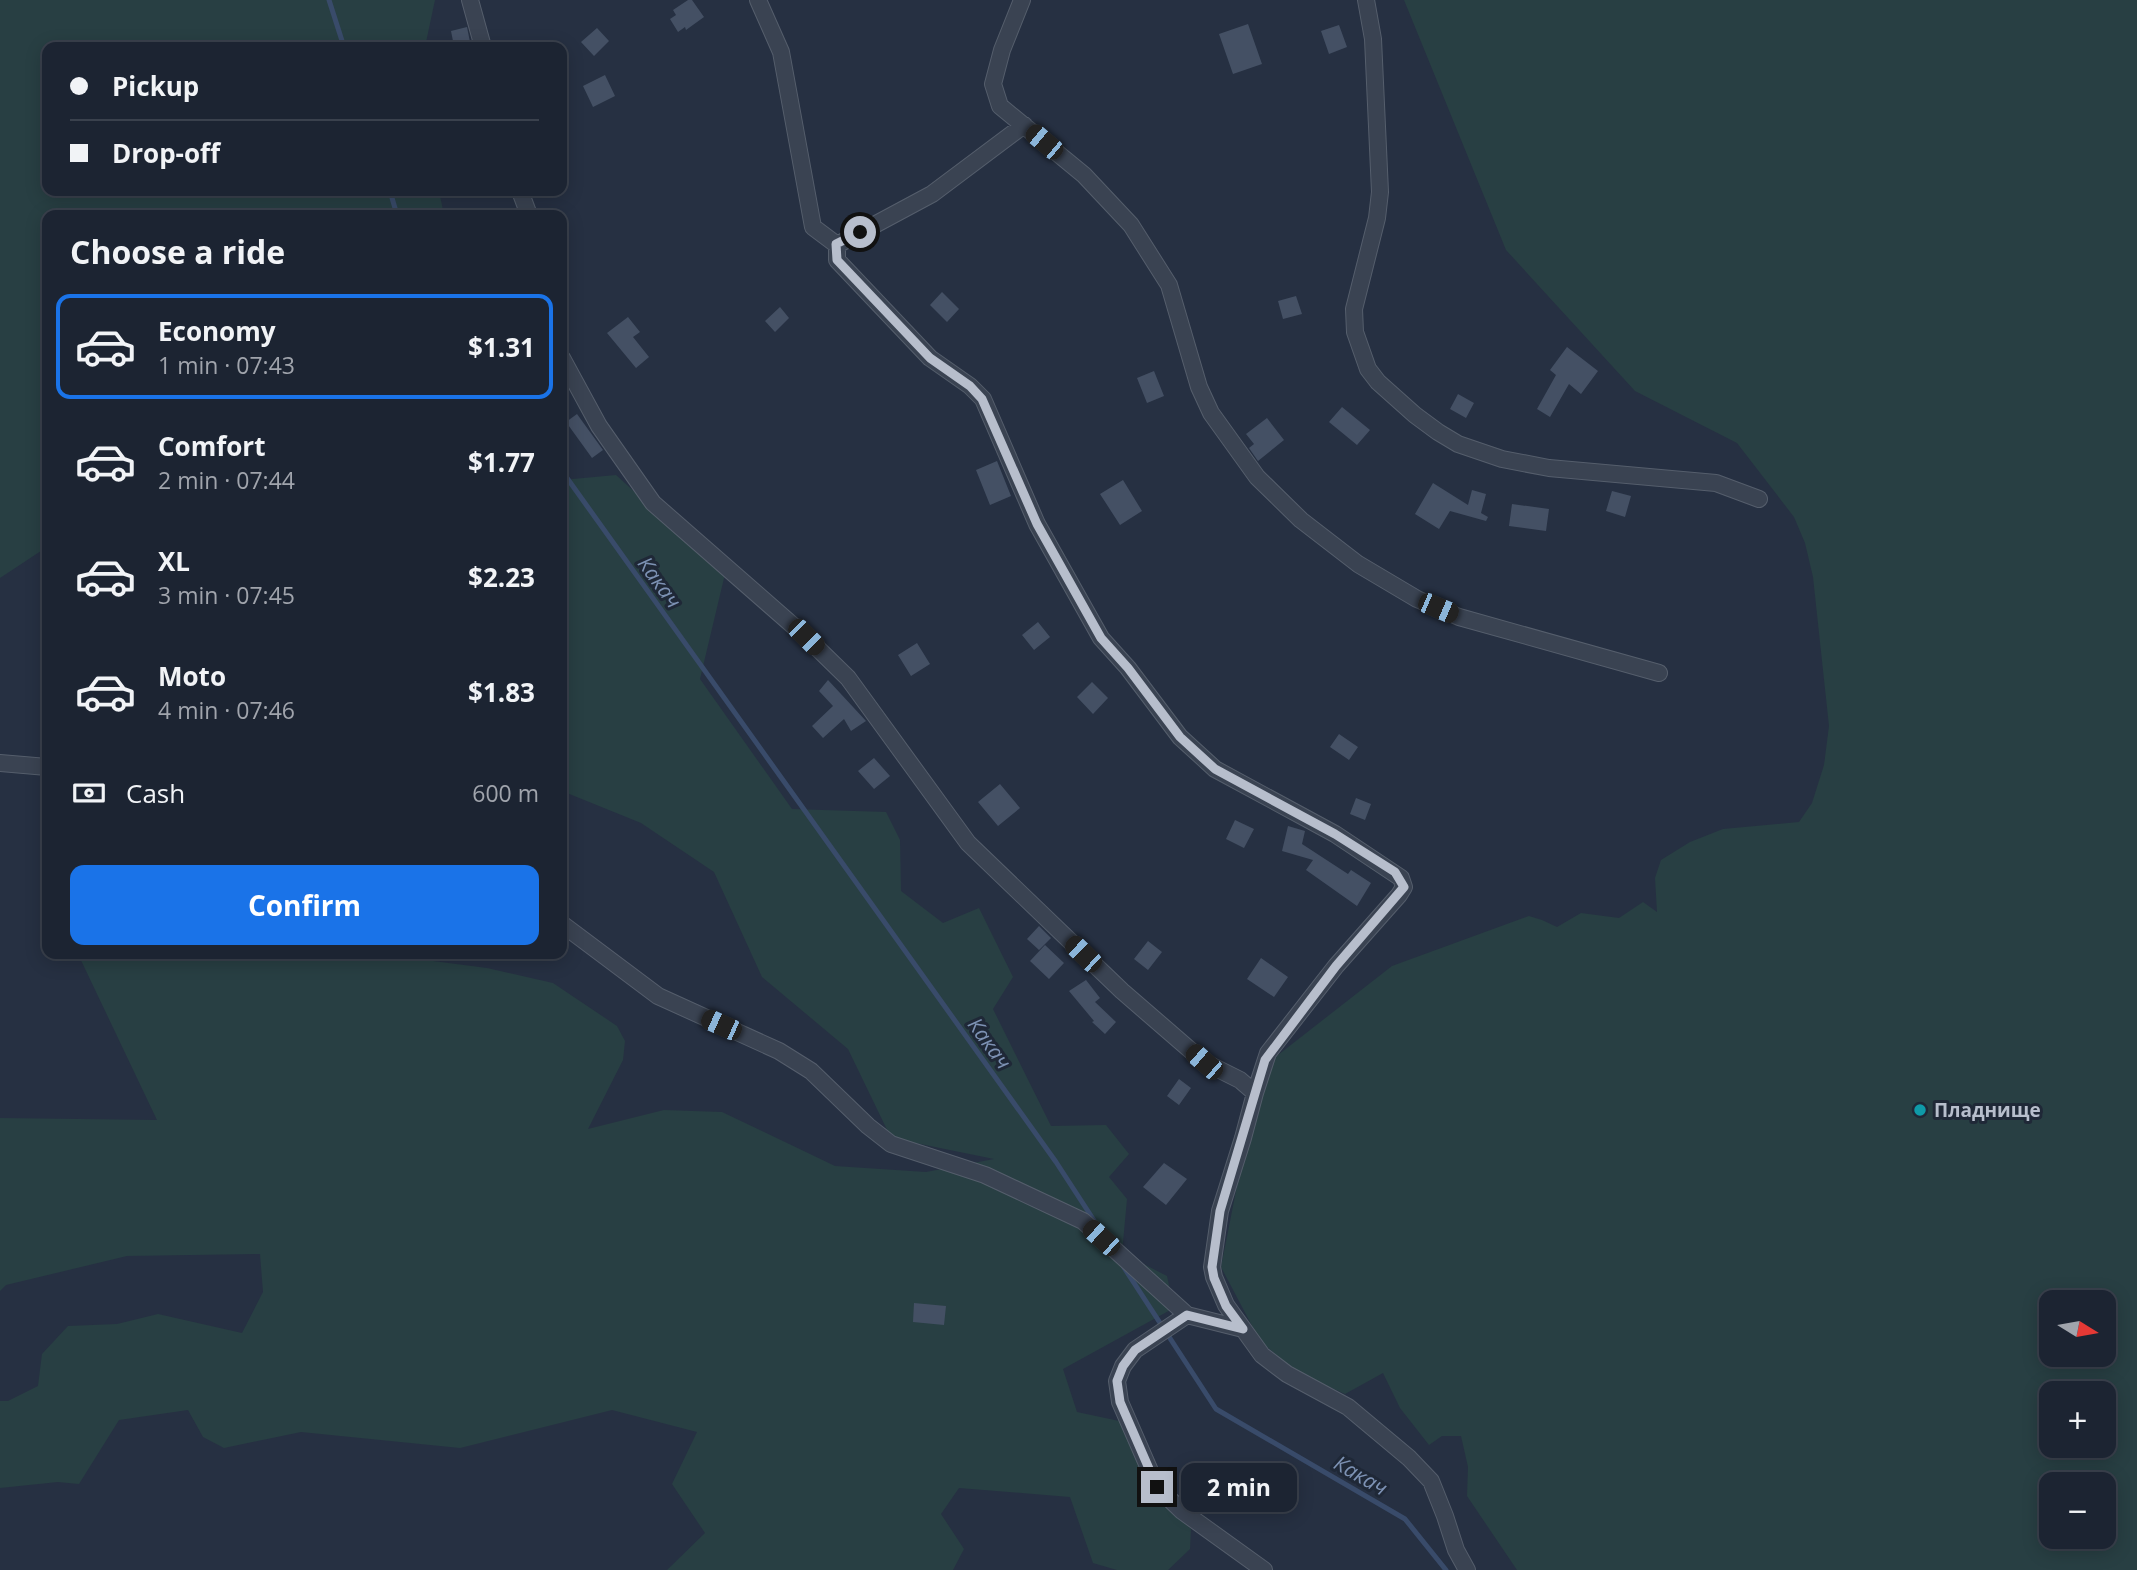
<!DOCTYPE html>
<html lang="en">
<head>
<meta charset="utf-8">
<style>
	body { margin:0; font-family:"Open Sans",sans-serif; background:#29303e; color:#f1f3f6; height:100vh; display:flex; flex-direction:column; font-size:26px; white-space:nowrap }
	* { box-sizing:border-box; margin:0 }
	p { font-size:23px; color:#a0a4ac }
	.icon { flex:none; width:38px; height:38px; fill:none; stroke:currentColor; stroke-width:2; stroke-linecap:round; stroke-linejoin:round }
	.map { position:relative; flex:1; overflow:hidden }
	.panel { position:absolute; left:42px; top:210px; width:525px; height:749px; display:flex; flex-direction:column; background:#1c2432; border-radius:14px; box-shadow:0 4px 18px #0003,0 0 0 2px #3a414d }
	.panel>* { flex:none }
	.hud { position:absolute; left:42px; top:42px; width:525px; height:154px; border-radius:14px; box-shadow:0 4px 18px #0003,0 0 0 2px #3a414d; display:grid; align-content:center; height:154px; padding:0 28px; background:#1c2432 }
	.needle { width:46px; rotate:101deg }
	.controls { position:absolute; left:2039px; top:1290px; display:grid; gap:14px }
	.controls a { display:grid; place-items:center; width:77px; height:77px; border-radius:14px; background:#1c2432; box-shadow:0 4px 18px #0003,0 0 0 2px #3a414d; font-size:35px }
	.end { position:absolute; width:32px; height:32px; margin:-16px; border:9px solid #b7becc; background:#111; box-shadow:0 0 0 4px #111 }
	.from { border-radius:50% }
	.bubble { position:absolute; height:49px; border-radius:14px; background:#1c2432; box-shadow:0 4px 18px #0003,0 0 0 2px #3a414d; font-size:23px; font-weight:700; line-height:49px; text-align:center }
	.car { position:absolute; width:21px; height:42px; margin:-21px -10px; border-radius:9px; box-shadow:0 0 5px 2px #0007; background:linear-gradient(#222 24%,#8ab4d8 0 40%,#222 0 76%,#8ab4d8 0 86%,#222 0) }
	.hud b { display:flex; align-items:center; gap:24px; height:66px; font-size:26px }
	.hud b+b { border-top:2px solid #3a414d }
	.hud i { width:18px; height:18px; background:#f1f3f6 }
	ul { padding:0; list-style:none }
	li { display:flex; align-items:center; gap:21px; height:105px; margin:0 14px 10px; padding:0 14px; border:4px solid transparent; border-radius:14px }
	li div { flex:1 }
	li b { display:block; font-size:26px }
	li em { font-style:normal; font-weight:700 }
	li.active { border-color:#1a73e8 }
	li>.icon { width:63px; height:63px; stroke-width:1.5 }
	h2 { padding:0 28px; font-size:32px; line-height:84px }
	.pay { display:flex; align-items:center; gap:18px; height:77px; padding:0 28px; font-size:26px }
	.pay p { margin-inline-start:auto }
	.button { display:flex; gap:14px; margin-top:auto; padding:14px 28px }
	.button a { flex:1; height:80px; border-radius:14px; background:#1a73e8; color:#fff; font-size:28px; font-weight:700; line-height:80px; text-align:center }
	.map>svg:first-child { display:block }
</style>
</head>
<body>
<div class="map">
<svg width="2137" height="1570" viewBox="0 0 2137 1570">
	<rect width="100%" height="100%" fill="#263042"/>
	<path fill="#283f43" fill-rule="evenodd" d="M0,0H435L425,47H47V191H439L444,215H47V547L0,578Z
		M1404,0H2137V1570H1517L1467,1496L1468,1467L1461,1436H1442L1429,1445L1400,1408L1383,1373L1345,1394L1296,1372L1260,1341L1221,1267L1260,1069L1392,966L1529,916L1542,920L1557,927L1581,913L1619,918L1643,902L1657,912L1655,878L1661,860L1690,842L1723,829L1799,822L1812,803L1824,765L1829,726L1813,577L1805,543L1794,517L1737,443L1635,391L1506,250ZM2051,1302H2104V1354H2051ZM2051,1393H2104V1446H2051ZM2051,1484H2104V1536H2051Z
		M616,475L725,574L700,679L792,809L886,812L900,840L901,891L943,923L979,908L1013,977L993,1009L1051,1126L1106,1125L1129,1154L1109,1177L1127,1199L1122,1253L1167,1276L1174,1308L1063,1369L1077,1412L1124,1422L1151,1493L1191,1529L1190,1549L1168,1570H1117L1093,1563L1070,1497L959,1488L941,1514L964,1549L953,1570H667L705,1533L672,1484L697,1432L612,1410L460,1448L301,1432L224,1448L203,1437L188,1410L119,1420L79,1484L58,1482L0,1488V1401H8L38,1386L42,1354L68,1326L117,1324L158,1314L242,1333L263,1292L260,1254L127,1256L6,1285L0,1291V1118L157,1120L78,954H379L487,968L553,983L617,1026L625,1041L623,1060L588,1129L664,1110L722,1112L835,1166L926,1172L994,1159L891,1138L848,1049L762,977L714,872L641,823L562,791V480Z"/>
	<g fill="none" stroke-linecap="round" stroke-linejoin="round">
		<path stroke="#394b6a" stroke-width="5" d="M329,0L344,47
			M390,191L397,215
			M562,471L1056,1162L1097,1225
			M1123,1266L1216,1409L1405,1519L1446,1570"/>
	</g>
	<path fill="#445064" d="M688,0H692L704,17L686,30L685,27L678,32L670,19L676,15L673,10Z
		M1248,24L1262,64L1233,74L1219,34Z
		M1339,25L1347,47L1329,54L1321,31Z
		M467,27L470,42L454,46L451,31Z
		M597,28L609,41L594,56L581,42Z
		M605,75L615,96L593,107L583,86Z
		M942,292L959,309L947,322L930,305Z
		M1296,296L1302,314L1283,319L1278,301Z
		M780,307L789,318L775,332L765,321Z
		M628,317L640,332L633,337L649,357L636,368L607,333Z
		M1567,347L1598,371L1581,394L1569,384L1550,417L1537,409L1556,375L1550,370Z
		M1154,371L1164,396L1147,403L1137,378Z
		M1458,394L1474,403L1466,418L1450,409Z
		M1342,407L1370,430L1357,445L1329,422Z
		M577,414L603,450L592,458L566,422Z
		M1267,418L1284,440L1258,461L1249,448L1254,444L1246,434Z
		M997,461L1011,496L990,505L976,470Z
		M1123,480L1142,511L1120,525L1100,494Z
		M1433,483L1468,505L1472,490L1486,494L1481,513L1488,517L1486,521L1450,511L1439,529L1415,514Z
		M1612,491L1631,496L1625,517L1606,511Z
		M1512,504L1549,509L1546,531L1509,526Z
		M1038,622L1050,637L1034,650L1022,635Z
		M917,643L930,664L911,676L898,655Z
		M828,680L866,721L851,731L844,719L823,738L812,726L833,706L819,691Z
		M1092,682L1108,698L1093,714L1077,697Z
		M1339,734L1358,747L1349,760L1330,747Z
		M874,758L890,776L874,789L858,771Z
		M1000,784L1020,808L998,826L978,802Z
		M1356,798L1371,804L1365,820L1350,814Z
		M1235,820L1254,829L1244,848L1226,839Z
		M1288,826L1305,831L1302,844L1348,874L1351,870L1371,883L1357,906L1306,870L1313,860L1282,851Z
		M1039,926L1051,938L1039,950L1027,939Z
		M1148,941L1162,952L1148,970L1134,959Z
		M1045,945L1064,963L1049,979L1030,961Z
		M1261,958L1288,977L1274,997L1247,979Z
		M1086,980L1100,998L1095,1002L1116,1022L1105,1034L1092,1022L1094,1021L1069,991Z
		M1179,1079L1191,1088L1179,1105L1167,1096Z
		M1164,1163L1187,1179L1166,1205L1143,1187Z
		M914,1303L946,1306L944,1325L913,1322Z"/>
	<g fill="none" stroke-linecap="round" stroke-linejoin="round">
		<g stroke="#555e6c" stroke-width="18">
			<path id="minor" d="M470,0L483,47
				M758,0L781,52L813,227L837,245V260L930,358L970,386L983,399L1037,524L1101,638L1128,668L1180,737L1215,769L1335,834L1401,878L1404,887L1399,895L1336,966L1268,1053L1255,1093
				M1022,0L1002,50L993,84L1000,106L1084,175L1131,225L1169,285L1199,387L1211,413L1257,477L1301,520L1358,564L1417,599L1459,617L1659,673
				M1366,0L1373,39L1380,192L1377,218L1354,309L1355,332L1368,369L1378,382L1415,415L1438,432L1458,444L1502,459L1549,468L1716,483L1759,499
				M520,191L529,215
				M837,245L932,194L1024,125
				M562,358L599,426L653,503L806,637L848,678L968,843L1122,991L1204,1062L1240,1080L1255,1093L1243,1138L1220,1211L1212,1267L1214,1277L1226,1305L1262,1355L1287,1374L1348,1407L1409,1458L1431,1481L1445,1516L1456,1550L1467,1570
				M0,763L47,767
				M562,924L658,996L779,1051L811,1071L868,1126L891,1144L985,1175L1083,1221L1187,1315
				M1243,1329L1187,1315L1135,1350L1123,1366L1117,1381L1120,1402L1157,1487L1182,1511L1264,1570"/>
		</g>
		<use href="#minor" stroke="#3a4352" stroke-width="16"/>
	</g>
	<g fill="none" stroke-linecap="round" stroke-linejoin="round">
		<path stroke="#b7becc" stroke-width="9" d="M860,232L836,244L837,260L930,358L970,386L982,399L1037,524L1101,638L1128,668L1180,737L1215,769L1335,834L1395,872L1404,887L1336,966L1265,1060L1220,1211L1212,1267L1214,1278L1226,1306L1243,1329L1187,1315L1135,1350L1123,1366L1117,1381L1120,1402L1157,1487"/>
	</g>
	<circle fill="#0f9aa8" stroke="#1f2837" stroke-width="2.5" cx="1920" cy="1110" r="7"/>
	<g text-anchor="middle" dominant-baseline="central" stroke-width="6" stroke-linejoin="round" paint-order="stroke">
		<g font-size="19" font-weight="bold" fill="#b7becc" stroke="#1f2837" text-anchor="start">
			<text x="1934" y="1110">Пладнище</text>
		</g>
		<g font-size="21" font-style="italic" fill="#7d92b4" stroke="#1f2837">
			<text transform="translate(660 582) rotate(54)">Какач</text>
			<text transform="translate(990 1043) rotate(54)">Какач</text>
			<text transform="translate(1361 1475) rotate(30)">Какач</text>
		</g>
	</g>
</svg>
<div class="controls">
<a><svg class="needle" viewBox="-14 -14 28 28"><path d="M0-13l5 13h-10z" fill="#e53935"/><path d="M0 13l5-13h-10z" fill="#a0a4ac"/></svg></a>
<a>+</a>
<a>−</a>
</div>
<i class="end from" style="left:860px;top:232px"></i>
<i class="end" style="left:1157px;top:1487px"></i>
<div class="bubble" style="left:1181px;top:1463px;width:116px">2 min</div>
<i class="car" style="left:1044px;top:142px;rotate:310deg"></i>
<i class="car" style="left:1438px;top:608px;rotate:113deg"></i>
<i class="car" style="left:806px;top:637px;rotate:135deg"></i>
<i class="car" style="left:1083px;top:954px;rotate:314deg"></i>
<i class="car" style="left:721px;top:1025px;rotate:294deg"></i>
<i class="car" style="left:1204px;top:1062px;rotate:311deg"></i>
<i class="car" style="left:1101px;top:1238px;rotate:312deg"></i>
<div class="hud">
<b><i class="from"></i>Pickup</b>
<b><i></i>Drop-off</b>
</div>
<section class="panel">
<h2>Choose a ride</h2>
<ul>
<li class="active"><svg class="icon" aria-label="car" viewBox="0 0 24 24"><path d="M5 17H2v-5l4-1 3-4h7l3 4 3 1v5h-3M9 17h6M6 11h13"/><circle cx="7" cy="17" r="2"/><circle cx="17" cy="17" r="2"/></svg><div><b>Economy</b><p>1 min · 07:43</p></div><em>$1.31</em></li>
<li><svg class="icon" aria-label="car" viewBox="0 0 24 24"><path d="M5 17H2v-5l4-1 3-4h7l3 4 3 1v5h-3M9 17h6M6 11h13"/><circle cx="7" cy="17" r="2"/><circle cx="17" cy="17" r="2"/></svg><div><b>Comfort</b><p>2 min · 07:44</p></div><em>$1.77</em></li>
<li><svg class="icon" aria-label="car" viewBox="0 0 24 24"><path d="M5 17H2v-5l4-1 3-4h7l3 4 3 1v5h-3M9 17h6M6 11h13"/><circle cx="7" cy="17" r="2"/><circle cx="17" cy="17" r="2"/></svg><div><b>XL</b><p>3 min · 07:45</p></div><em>$2.23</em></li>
<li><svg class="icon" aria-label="car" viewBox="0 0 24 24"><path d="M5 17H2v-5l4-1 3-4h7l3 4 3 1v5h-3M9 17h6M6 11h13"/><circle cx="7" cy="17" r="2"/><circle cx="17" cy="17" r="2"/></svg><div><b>Moto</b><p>4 min · 07:46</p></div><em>$1.83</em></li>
</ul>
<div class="pay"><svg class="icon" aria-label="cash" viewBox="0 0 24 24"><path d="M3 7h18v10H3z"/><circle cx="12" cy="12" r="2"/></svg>Cash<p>600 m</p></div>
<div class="button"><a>Confirm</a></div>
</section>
</div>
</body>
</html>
